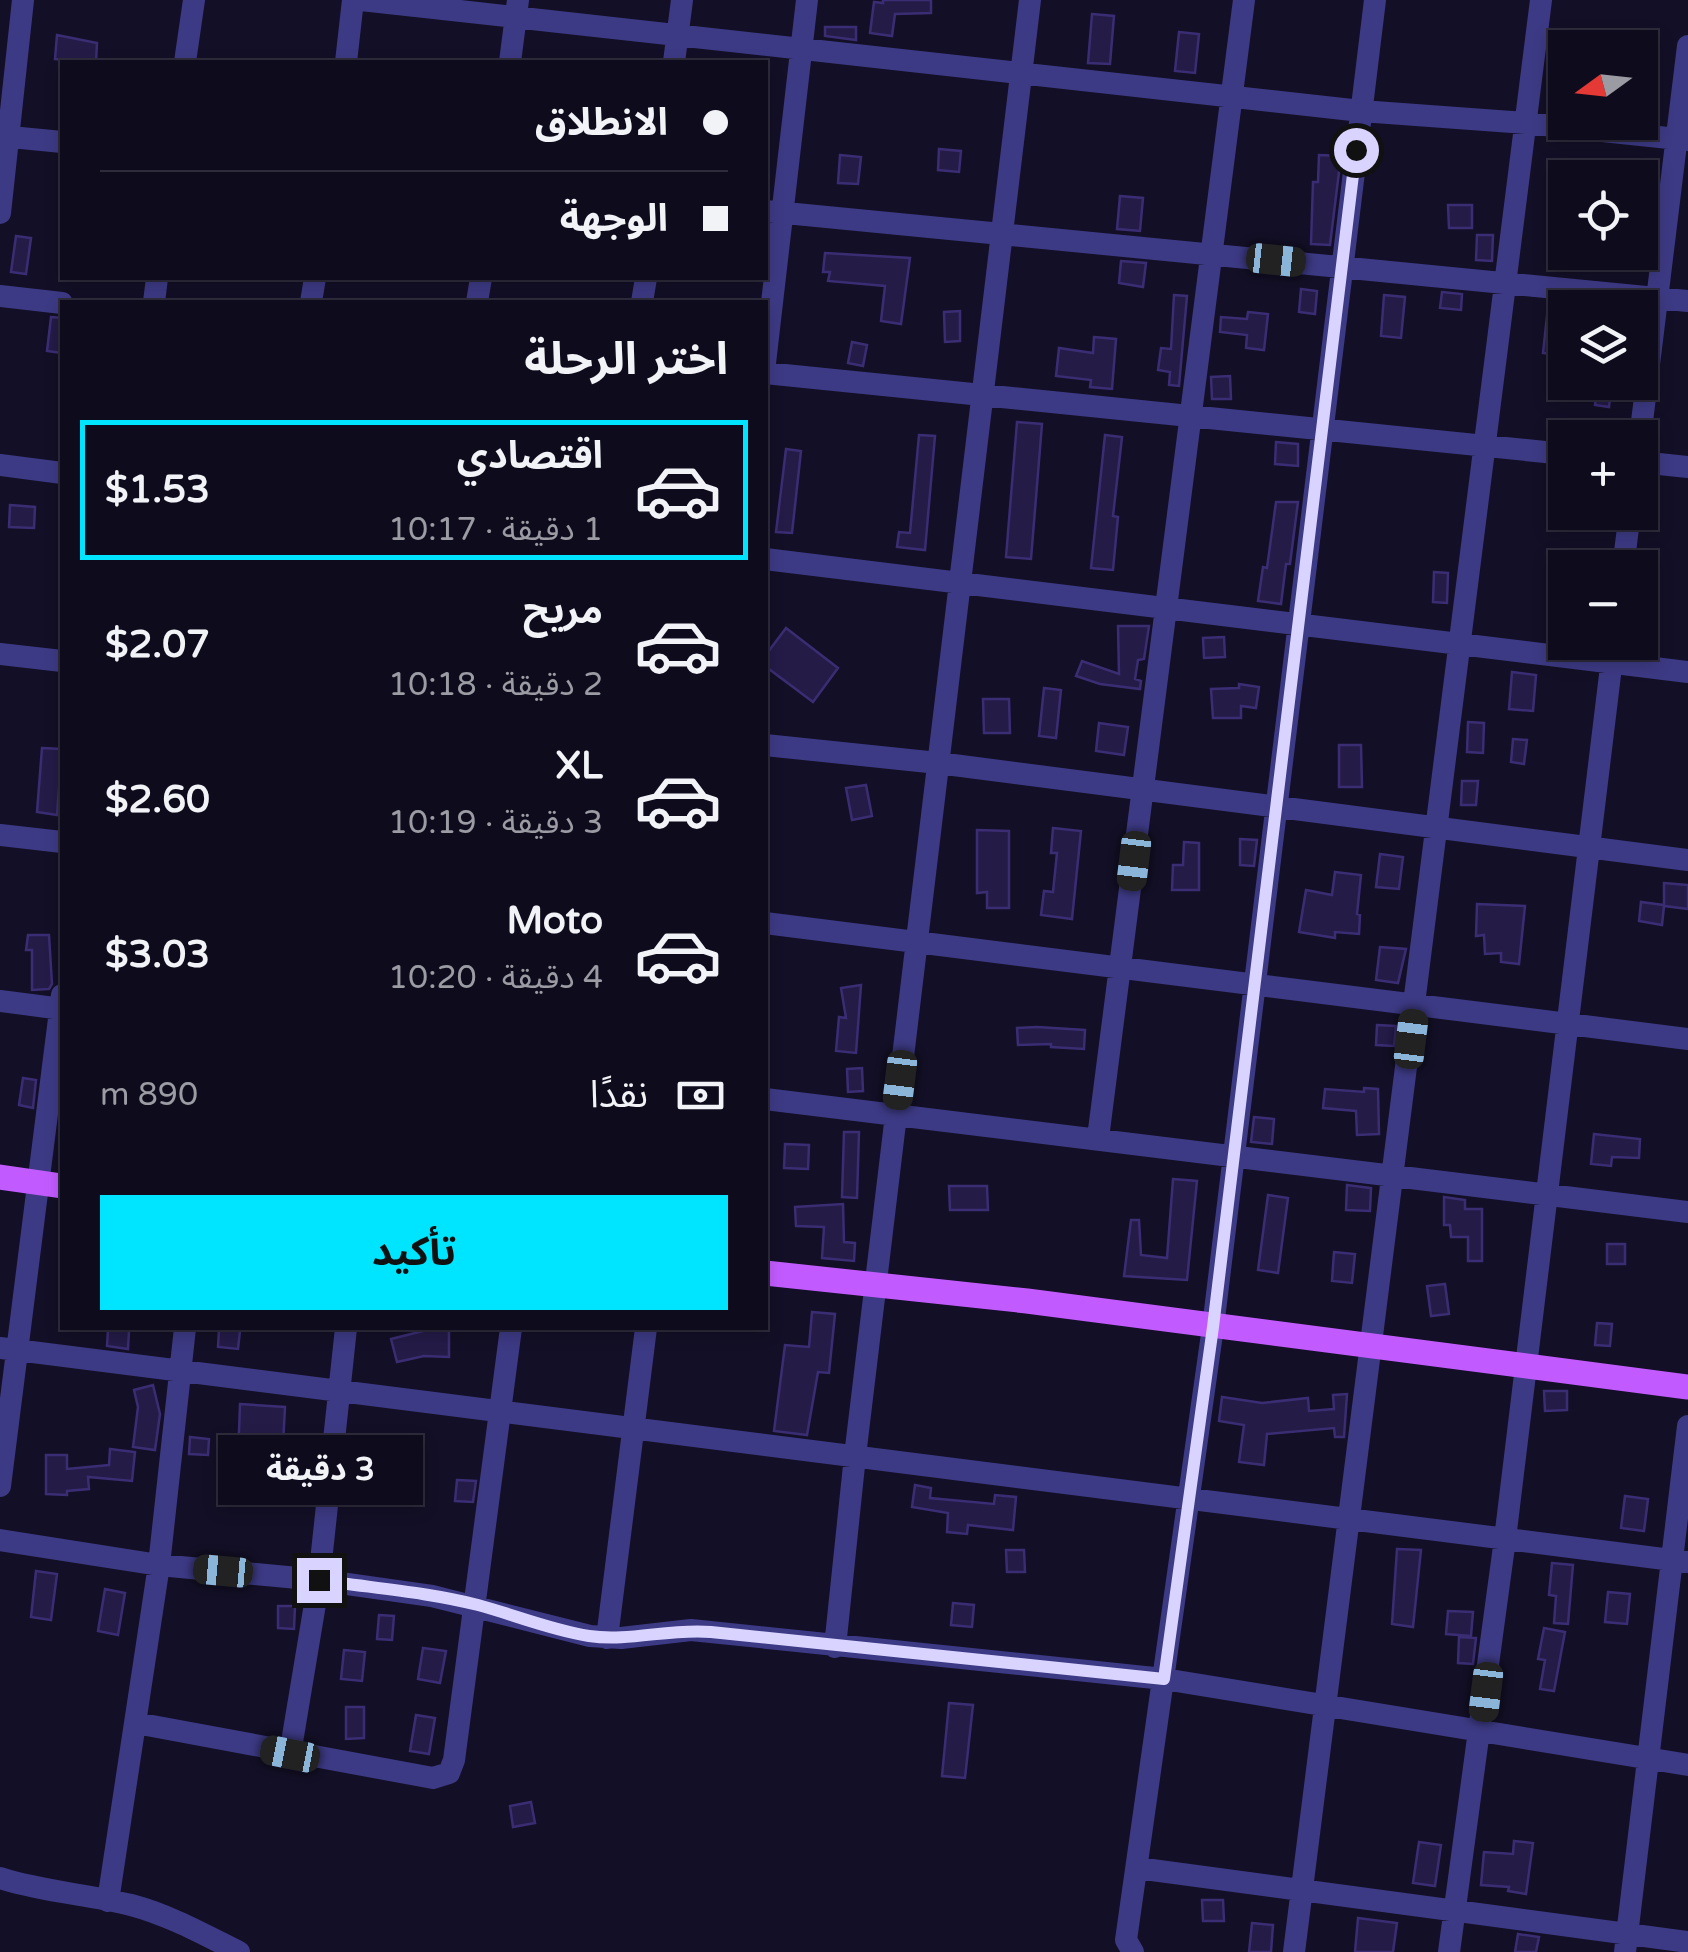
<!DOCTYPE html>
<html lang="ar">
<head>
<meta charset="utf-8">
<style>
	body { margin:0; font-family:"Varela Round","Noto Sans Arabic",sans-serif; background:#1c1929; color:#f1f3f6; direction:rtl; height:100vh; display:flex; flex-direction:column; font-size:38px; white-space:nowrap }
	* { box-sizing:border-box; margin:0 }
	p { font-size:32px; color:#9b9ba3 }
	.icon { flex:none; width:55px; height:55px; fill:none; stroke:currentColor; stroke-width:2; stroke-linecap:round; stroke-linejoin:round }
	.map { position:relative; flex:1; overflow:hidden; direction:ltr }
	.sheet { position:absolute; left:60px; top:300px; width:708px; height:1030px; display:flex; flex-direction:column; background:#0e0b1c; border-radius:0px; box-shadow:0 5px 15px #0003,0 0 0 2px #2e2b3b; direction:rtl }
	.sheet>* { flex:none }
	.banner { position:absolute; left:60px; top:60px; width:708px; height:220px; border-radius:0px; box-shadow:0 5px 15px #0003,0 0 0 2px #2e2b3b; direction:rtl; display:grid; align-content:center; height:220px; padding:0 40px; background:#0e0b1c }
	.needle { width:65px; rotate:255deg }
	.controls { position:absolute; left:1548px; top:30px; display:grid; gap:20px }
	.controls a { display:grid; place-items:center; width:110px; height:110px; border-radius:0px; background:#0e0b1c; box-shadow:0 5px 15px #0003,0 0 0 2px #2e2b3b; font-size:50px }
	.end { position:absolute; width:45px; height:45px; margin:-22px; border:12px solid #d9d4ff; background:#111; box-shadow:0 0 0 5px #111 }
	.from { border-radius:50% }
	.bubble { position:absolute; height:70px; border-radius:0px; background:#0e0b1c; box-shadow:0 5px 15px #0003,0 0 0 2px #2e2b3b; font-size:32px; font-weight:700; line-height:70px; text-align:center; direction:rtl }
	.car { position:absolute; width:30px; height:60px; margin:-30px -15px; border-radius:12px; box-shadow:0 0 8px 2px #0007; background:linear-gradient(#222 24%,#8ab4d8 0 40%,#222 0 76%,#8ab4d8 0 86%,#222 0) }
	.banner b { display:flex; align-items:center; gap:35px; height:95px; font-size:38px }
	.banner b+b { border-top:2px solid #2e2b3b }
	.banner i { width:25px; height:25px; background:#f1f3f6 }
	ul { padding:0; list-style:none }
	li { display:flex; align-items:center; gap:30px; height:140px; margin:0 20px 15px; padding:0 20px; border:5px solid transparent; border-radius:0px }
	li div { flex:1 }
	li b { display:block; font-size:38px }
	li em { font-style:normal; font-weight:700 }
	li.on { border-color:#00e5ff }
	li>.icon { width:90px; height:90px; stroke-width:1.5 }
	h2 { padding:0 40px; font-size:45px; line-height:120px }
	.pay { display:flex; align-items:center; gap:25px; height:110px; padding:0 40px; font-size:38px }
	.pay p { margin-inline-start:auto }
	.action { display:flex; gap:20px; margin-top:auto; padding:20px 40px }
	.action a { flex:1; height:115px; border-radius:0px; background:#00e5ff; color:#111; font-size:40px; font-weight:700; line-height:115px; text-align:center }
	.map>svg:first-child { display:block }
</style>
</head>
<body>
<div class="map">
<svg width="1688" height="1952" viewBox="0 0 1688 1952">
	<rect width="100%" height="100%" fill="#130f26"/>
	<path fill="#241b47" stroke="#3b2d73" stroke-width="2.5" d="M883,0H931V13L895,14L892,36L870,33L874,2L883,3Z
		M1092,14L1114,16L1110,64L1088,63Z
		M825,27H856V40L825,36Z
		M1179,32L1199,34L1195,73L1175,71Z
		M57,35L97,43L96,62L55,59Z
		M939,149L961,151L959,172L938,170Z
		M840,155L861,157L858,184L838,183Z
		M1319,155L1341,156L1330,245L1311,244L1313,182H1318Z
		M1120,196L1143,198L1140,231L1117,229Z
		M1448,205H1472V228H1449Z
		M1477,235H1493L1492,261L1476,260Z
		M16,236L31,238L26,274L11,272Z
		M825,253L910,258L901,324L881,321L885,286L828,281L830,272H823Z
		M1121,261L1146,263L1143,287L1119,283Z
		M1301,289L1317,291L1315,314L1299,312Z
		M1442,292L1462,294L1461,310L1440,308Z
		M1174,295L1187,296L1179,386L1169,385L1170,372L1158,370L1161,348L1171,349Z
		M1384,295L1405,297L1401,338L1381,336Z
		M960,311V341L945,342L944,312Z
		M1248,312L1268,314L1264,350L1246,348L1247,335L1220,332L1221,317L1247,319Z
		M1547,316L1561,317L1558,355L1543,353Z
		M51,317L62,318V353L47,351Z
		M1094,337L1116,339L1112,389L1090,387L1091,380L1056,376L1059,348L1093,353Z
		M852,342L867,345L863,366L848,363Z
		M1230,376L1231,399H1212L1211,377Z
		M1598,382H1612L1609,407L1595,405Z
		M1017,422L1042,424L1031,559L1006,557Z
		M919,435L935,436L925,550L897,547L899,532L910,533Z
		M1105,435L1122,437L1113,516L1118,517L1113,570L1091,568Z
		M1276,442L1298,444V466L1275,464Z
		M786,449L801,451L792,533L776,532Z
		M1276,502H1298L1290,564H1286L1281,604L1258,601L1263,567L1267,568Z
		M10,505L35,507L34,528L9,527Z
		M1434,572L1448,573L1447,603L1433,602Z
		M1118,626H1149L1144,659L1138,660L1135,679L1141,681L1140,689L1100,684L1076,676L1082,661L1119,674Z
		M786,628L838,668L813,702L765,666V656Z
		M1224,637L1225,657L1204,658L1203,638Z
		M1512,672L1536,675L1533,711L1509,709Z
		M1239,684L1259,687L1256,708L1241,706V718H1213L1211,689L1239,688Z
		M1044,688L1061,690L1056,738L1039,736Z
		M983,699H1009L1010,733H984Z
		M1468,722L1484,723L1483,753L1467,752Z
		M1099,723L1128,727L1124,755L1096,751Z
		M1513,739L1527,740L1524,764L1511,762Z
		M1339,745H1361L1362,787H1339Z
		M42,748L62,749L57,815L37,812Z
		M1462,781H1478L1476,805H1461Z
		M866,785L872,816L852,820L846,788Z
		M1053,828L1081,831L1072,919L1041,915L1044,891L1053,892L1057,853H1051Z
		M977,830L1009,831V908H987V892L977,893Z
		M1240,839L1257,840L1254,866L1240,865Z
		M1184,842L1199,843V890H1172L1173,865H1183Z
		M1380,854L1403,857L1399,889L1376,887Z
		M1335,872L1361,875L1357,914L1360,915L1359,934L1335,932V938L1299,932L1306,890L1332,895Z
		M1664,883L1688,885V909L1664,906L1662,925L1639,921L1641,902L1664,905Z
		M1477,904L1525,906L1519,964L1501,962V953L1485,954L1484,935L1476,936Z
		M28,935H49L52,984L49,989L32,990V950H26Z
		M1380,947L1406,949L1398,983L1376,980Z
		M861,985L856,1053L836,1051L839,1017L846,1018L841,988Z
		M1377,1025L1396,1026L1394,1046L1376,1045Z
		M1037,1027L1085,1030L1084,1049L1051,1047V1044L1018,1045L1017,1028Z
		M862,1068L863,1091L848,1092L847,1069Z
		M23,1078L36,1080L33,1108L19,1105Z
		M1364,1088L1378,1089L1379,1134L1357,1135L1356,1111L1323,1108L1325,1089L1364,1092Z
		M1254,1117L1274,1119L1272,1144L1251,1142Z
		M844,1132H859L857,1198L842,1197Z
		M1594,1134L1640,1139L1639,1158L1612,1157L1611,1166L1591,1164Z
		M785,1144L809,1145L808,1169L784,1168Z
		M1173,1179L1197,1181L1187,1280L1124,1276L1131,1220H1139L1141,1255L1167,1258Z
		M1347,1185L1371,1188L1370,1211L1346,1210Z
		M949,1186H987L988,1210H950Z
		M1268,1195L1288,1198L1278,1273L1258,1270Z
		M1444,1197L1465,1200V1209H1482V1261H1468V1237H1451L1450,1225H1444Z
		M843,1204L844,1242L855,1243L854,1261L822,1258L824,1227L796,1226L795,1207Z
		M1607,1244H1625V1264H1607Z
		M1334,1252L1355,1254L1352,1283L1332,1281Z
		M1445,1284L1449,1314L1431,1316L1427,1286Z
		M812,1312L835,1314L829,1373L818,1372L807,1435L774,1431L785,1345L809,1347Z
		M1597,1323L1612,1324L1610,1346L1595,1345Z
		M435,1328H449V1357L424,1356L397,1362L391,1339Z
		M108,1329L129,1331L128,1349L107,1346Z
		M219,1329L240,1331L238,1349L218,1347Z
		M153,1385L160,1414L155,1450L133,1447L138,1407L134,1390Z
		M1544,1391H1567V1410L1545,1411Z
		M1347,1394L1344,1437H1335L1334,1428L1267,1434L1264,1465L1239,1462L1244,1425L1219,1421L1222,1397L1262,1403L1308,1398L1309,1411L1334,1409L1333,1395Z
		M240,1404L285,1407L282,1463L238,1459Z
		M190,1437L209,1439L208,1455L189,1454Z
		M110,1449L135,1452L132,1481L88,1477L89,1489L67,1491V1495L46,1494V1455H67V1469L109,1465Z
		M275,1463L295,1465L293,1487L273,1485Z
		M457,1480L476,1481L473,1502L455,1501Z
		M915,1485L931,1488L930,1498L994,1504L995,1495L1016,1497L1013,1530L968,1525L967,1534L947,1532L948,1513L912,1507Z
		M1625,1496L1648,1499L1644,1531L1621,1528Z
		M1397,1549L1421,1550L1413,1627L1392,1624Z
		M1006,1550H1024L1025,1572H1007Z
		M1552,1563L1573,1565L1568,1624L1554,1623L1556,1596L1549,1595Z
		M36,1571L57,1574L51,1620L31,1617Z
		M105,1589L125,1593L118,1635L98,1631Z
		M1608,1592L1630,1594L1627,1624L1605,1622Z
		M953,1603L974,1605L972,1627L951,1625Z
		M278,1606H295L294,1629L278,1628Z
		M1448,1611L1473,1612L1471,1636L1446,1634Z
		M379,1615L394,1616L392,1640L377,1639Z
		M1544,1628L1565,1632L1554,1691L1540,1689L1545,1660L1538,1659Z
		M1459,1637L1476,1638L1473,1664L1458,1663Z
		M423,1648L446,1651L440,1683L418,1679Z
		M344,1650L365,1652L362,1681L341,1679Z
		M949,1703L973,1705L965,1778L942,1776Z
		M346,1707H364V1738L346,1739Z
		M416,1715L435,1718L429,1754L410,1751Z
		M531,1802L535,1823L513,1827L510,1806Z
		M1514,1841L1533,1843L1526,1894L1508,1891L1509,1887L1481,1885L1484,1852L1513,1854Z
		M1419,1842L1441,1845L1435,1886L1413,1883Z
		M1202,1900H1223L1224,1921H1203Z
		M1358,1918L1397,1923L1393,1952H1355Z
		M1252,1923L1273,1925L1271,1952H1249Z
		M1518,1934L1539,1937L1536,1952H1515Z"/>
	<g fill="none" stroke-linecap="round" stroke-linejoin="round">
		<path stroke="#3d3a85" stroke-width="22" d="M361,0L1361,111L1526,123L1688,140
			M185,62L194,0
			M346,62L353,0
			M510,62L518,0
			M674,62L682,0
			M0,136L62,142
			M765,211L1688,301
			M0,213L23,0
			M0,296L62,303
			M154,302L157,278
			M311,302L315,278
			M477,302L481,278
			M642,302L646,278
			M765,363L807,0
			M765,373L1565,454
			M1640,438L1688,46
			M1640,462L1688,467
			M0,465L62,473
			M765,559L1688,672
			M1623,568L1630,512
			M0,654L62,661
			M765,745L938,763L1688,860
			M0,835L62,842
			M765,923L1688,1039
			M0,1001L62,1009
			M765,1099L1688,1212
			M1098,1138L1244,0
			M0,1348L1688,1562
			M0,1486L62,995
			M0,1540L159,1565L319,1580L432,1596L590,1636L621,1638L691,1630L1164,1679L1688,1765
			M607,1638L646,1328
			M835,1647L855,1456L1030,0
			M136,1723L433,1778L449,1773L454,1760L511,1328
			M290,1754L319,1580L346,1328
			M1137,1868L1688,1942
			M0,1878C43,1892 87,1894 131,1905C169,1915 203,1934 239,1952
			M108,1901L159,1565L185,1328
			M1133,1952L1126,1940L1213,1327L1375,0
			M1294,1952L1541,0
			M1449,1952L1505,1539L1614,642
			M1625,1952L1688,1426"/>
		<path stroke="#c25bff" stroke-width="25" d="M0,1177L62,1186
			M765,1273L1027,1301L1688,1387"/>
	</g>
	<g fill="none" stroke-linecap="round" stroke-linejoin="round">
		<path stroke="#d9d4ff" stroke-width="12" d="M319,1580C372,1588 427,1592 478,1605C515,1615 551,1630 589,1636C630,1642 670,1628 711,1632L1164,1679L1213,1327L1356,150"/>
	</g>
</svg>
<div class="controls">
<a><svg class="needle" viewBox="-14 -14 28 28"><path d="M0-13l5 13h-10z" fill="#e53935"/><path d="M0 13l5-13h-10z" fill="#9b9ba3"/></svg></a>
<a><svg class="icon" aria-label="locate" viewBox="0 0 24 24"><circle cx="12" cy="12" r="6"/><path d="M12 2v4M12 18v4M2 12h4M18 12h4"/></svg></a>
<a><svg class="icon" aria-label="layers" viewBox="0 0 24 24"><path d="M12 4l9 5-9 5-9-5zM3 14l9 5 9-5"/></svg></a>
<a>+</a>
<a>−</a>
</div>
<i class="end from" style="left:1356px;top:150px"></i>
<i class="end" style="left:319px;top:1580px"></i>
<div class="bubble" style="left:218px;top:1435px;width:205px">3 دقيقة</div>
<i class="car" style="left:1276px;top:260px;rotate:96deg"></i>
<i class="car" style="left:1134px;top:861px;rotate:187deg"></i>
<i class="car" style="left:1411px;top:1039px;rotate:7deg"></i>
<i class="car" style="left:900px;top:1080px;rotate:187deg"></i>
<i class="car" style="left:223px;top:1571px;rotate:275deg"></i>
<i class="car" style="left:1486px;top:1692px;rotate:187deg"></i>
<i class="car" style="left:290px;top:1754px;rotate:281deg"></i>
<div class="banner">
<b><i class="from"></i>الانطلاق</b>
<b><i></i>الوجهة</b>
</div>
<section class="sheet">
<h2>اختر الرحلة</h2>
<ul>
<li class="on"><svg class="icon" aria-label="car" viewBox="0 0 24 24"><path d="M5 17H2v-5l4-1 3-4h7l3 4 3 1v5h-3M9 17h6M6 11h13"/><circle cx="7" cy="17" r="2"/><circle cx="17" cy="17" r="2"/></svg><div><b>اقتصادي</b><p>1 دقيقة · 10:17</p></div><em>$1.53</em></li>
<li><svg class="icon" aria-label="car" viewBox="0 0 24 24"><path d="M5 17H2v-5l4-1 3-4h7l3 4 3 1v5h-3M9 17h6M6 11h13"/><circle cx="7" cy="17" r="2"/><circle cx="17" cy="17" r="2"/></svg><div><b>مريح</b><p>2 دقيقة · 10:18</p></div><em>$2.07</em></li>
<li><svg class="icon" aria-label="car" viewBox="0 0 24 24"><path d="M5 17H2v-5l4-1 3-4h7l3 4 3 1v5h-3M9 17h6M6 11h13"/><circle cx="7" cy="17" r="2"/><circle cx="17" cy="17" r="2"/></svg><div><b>XL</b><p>3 دقيقة · 10:19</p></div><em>$2.60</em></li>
<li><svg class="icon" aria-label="car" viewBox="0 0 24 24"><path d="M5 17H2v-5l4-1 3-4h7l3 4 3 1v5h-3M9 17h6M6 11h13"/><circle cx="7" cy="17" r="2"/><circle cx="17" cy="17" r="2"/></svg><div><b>Moto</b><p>4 دقيقة · 10:20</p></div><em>$3.03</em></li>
</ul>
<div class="pay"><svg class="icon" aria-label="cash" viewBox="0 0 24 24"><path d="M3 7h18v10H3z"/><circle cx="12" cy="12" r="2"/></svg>نقدًا<p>890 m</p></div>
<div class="action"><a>تأكيد</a></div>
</section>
</div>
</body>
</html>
